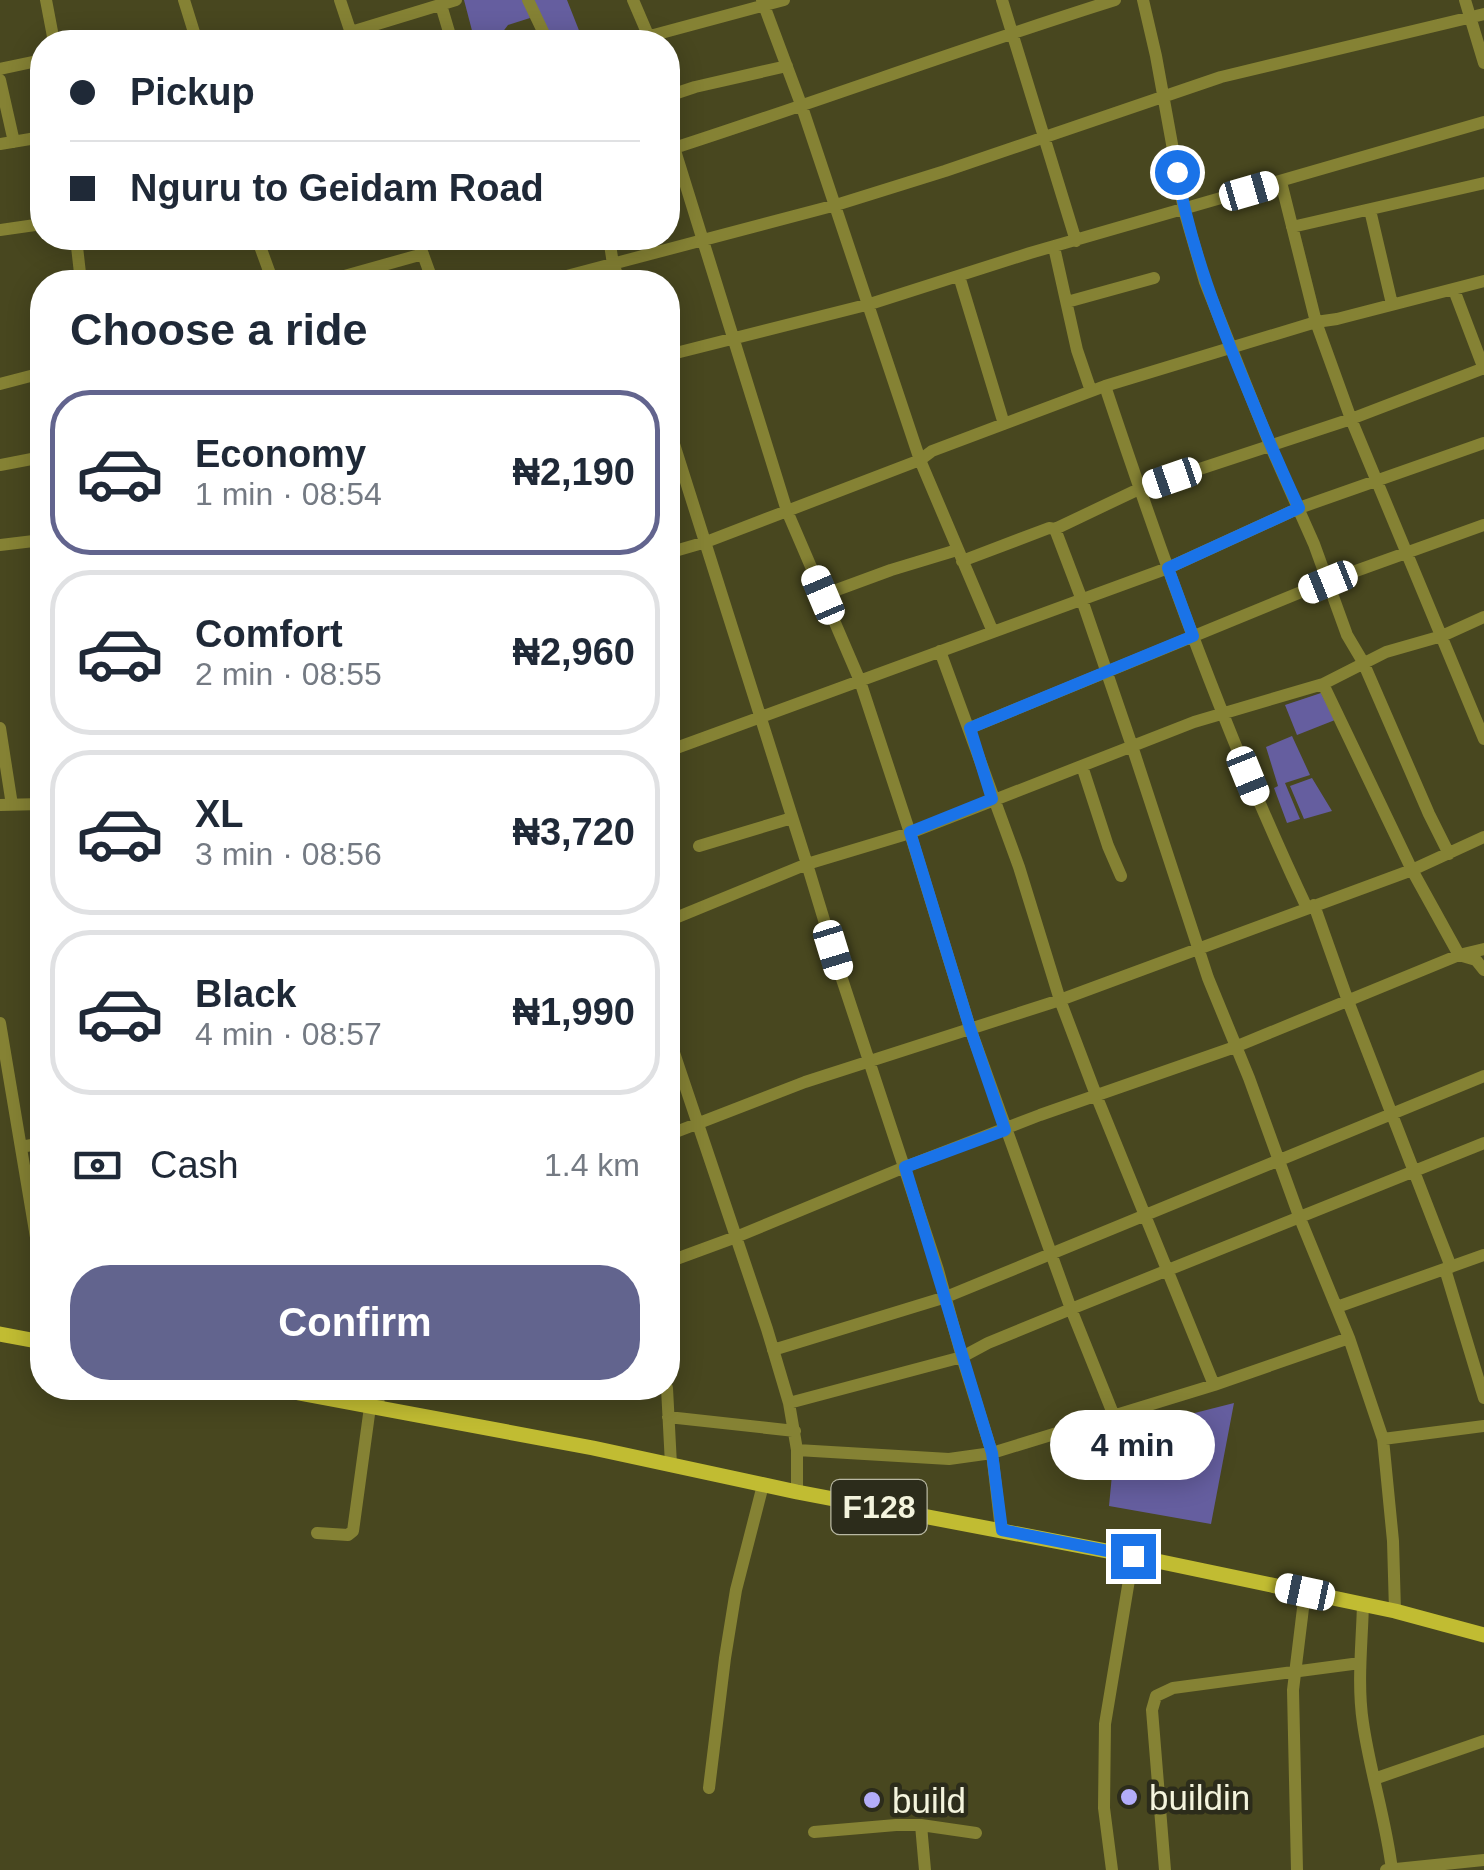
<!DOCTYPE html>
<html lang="en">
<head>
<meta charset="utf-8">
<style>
	body { margin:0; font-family:Arial,sans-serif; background:#f6f6f7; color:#1f2937; height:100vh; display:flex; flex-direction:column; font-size:38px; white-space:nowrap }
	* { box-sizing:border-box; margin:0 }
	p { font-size:32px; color:#747a83 }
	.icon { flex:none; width:55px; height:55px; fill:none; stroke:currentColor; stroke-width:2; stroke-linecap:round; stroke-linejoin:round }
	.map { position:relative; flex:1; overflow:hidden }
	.panel { position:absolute; left:30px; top:270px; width:650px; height:1130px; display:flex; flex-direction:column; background:#fff; border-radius:40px; box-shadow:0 5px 25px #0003 }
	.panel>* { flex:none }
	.guide { position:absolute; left:30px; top:30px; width:650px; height:220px; border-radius:40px; box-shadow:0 5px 25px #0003; display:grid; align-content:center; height:220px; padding:0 40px; background:#fff }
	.end { position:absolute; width:45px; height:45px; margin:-22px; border:12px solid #1a73e8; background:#fff; box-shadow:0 0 0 5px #fff }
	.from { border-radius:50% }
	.bubble { position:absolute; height:70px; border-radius:35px; background:#fff; box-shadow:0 5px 25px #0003; font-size:32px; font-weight:700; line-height:70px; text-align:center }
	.car { position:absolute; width:30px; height:60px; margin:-30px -15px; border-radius:12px; box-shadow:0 0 8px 2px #0007; background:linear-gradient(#fff 24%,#345 0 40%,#fff 0 76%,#345 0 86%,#fff 0) }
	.guide b { display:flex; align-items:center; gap:35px; height:95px; font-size:38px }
	.guide b+b { border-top:2px solid #e0e1e3 }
	.guide i { width:25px; height:25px; background:#1f2937 }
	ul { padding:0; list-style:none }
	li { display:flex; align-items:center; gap:30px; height:165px; margin:0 20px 15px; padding:0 20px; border:5px solid #e0e1e3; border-radius:40px }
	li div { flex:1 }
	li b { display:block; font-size:38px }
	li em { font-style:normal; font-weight:700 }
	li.selected { border-color:#62648e }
	li>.icon { width:90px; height:90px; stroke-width:1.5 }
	h2 { padding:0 40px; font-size:45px; line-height:120px }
	.pay { display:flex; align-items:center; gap:25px; height:110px; padding:0 40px; font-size:38px }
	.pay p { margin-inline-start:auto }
	.action { display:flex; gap:20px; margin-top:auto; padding:20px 40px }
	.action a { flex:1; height:115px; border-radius:40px; background:#62648e; color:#fff; font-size:40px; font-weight:700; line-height:115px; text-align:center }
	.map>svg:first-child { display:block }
</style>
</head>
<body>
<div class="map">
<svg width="1484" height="1870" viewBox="0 0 1484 1870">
	<rect width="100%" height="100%" fill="#48471f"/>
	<path fill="#655e9f" d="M464,0H525L530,18L508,25L495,42H475Z
		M530,0H567L582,38L580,42H550Z
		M1321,693L1335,720L1297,735L1285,705Z
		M1292,736L1310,775L1285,783L1300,819L1287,823L1274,788L1278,786L1266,747Z
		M1312,778L1332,811L1304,819L1290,786Z
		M1234,1403L1211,1524L1109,1506L1116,1433Z"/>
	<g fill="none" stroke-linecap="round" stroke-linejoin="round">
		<path stroke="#858234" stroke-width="12" d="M46,0L54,42
			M184,0L197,42
			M340,0L354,42
			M528,0L548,42
			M633,0L651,42
			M762,0L802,107L920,460L993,632
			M1002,0L1076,241
			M1143,0L1156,56L1184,210L1205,282L1270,445L1314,544L1347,635L1363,662L1429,814L1449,854
			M1465,0L1484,63
			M441,5L452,42
			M351,32L456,0
			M635,42L650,36L784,0
			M0,69L42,60
			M0,80L14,142
			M668,96L695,87L787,66
			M668,128L787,511L860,681L910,833L970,1028L1071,1309L1114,1416
			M0,144L42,137
			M668,150C817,102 965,47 1115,0
			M1281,182L1316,322L1351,419L1484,739
			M1370,210L1392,304
			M1292,227L1484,183
			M0,230L42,224
			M76,238L81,282
			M257,238L273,282
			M417,238L433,282
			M609,238L613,264L620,282
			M1054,247L1077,350L1091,391
			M959,276L1004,424
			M323,282L423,254
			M544,282L836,205L945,171L1221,77L1484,14
			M1454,290L1484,369
			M1067,302L1154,278
			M668,355L870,304L1030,253L1484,122
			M0,384L42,373
			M1105,386C1164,563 1227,739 1307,908
			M668,425L807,864L841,976L938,1270L962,1357L992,1453L1001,1530
			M0,465L42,457
			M1055,529L1082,600L1132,746L1208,978L1249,1078L1299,1216L1349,1338L1383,1439L1393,1541L1395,1611
			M0,545L42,540
			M668,553L706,542L920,460L932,451L1105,386L1316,322L1337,319L1484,281
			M962,561L1049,528L1055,529L1139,489L1351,419L1484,368
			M823,595L891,570L957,550
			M940,651L1019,867L1060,1000L1096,1095L1214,1385
			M1323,684L1412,870L1459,955L1476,960L1484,970
			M0,728L12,805
			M970,728L1328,581L1484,525
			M668,751L1168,568L1299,508L1484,443
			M1082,766L1108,846L1121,876
			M0,805L42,804
			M699,846L792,818
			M1314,905L1348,1001L1451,1267
			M668,921L807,864L910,833L1194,722L1323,684L1386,652L1442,636L1484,617
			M0,1023L42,1273
			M668,1035L767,1329L789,1403L797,1450V1492
			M668,1135L805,1082L1060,1000L1412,870L1484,837
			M21,1147L42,1143
			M668,1262L736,1237L905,1167L1040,1115L1235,1047L1459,955L1484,949
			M1445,1269L1484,1398
			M1337,1307L1484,1255
			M773,1350L946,1297L1484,1076
			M376,1388L380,1409
			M667,1388L671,1465
			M789,1403L962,1357L988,1343L1071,1309L1484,1143
			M668,1417L795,1431
			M1383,1439L1484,1426
			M797,1450L949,1459L992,1453L1214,1385L1349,1338
			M317,1533L348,1535L353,1531L370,1407
			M1363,1604C1362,1643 1357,1684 1363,1723C1370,1772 1386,1820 1392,1870
			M1374,1779L1484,1741
			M709,1788L725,1658L736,1590L763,1485
			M921,1825L925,1870
			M814,1832L896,1825H921L976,1833
			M1112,1870L1104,1808L1105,1724L1133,1556
			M1165,1870L1152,1710L1156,1696L1173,1688L1360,1663
			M1297,1870L1293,1690L1305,1592
			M1386,1870L1484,1860"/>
		<path stroke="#c1bc32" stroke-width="15" d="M0,1334L42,1342
			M272,1388L593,1448L797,1492L1133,1556L1395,1611L1484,1635"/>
	</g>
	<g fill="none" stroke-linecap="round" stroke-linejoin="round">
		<path stroke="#1a73e8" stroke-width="12" d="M1133,1556L1002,1530L992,1453L905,1167L1005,1130L970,1028L910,832L992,799L970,728L1193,636L1168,568L1299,508C1281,470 1265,432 1249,393C1219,321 1191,249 1177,172"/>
	</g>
	<g fill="#b3adf9" stroke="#2c2c1b" stroke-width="4">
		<circle cx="1129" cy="1797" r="10"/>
		<circle cx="872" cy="1800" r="10"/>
	</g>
	<g text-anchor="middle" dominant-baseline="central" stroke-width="9" stroke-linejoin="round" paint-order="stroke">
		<rect fill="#2c2c1b" stroke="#b8b8a3" stroke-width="2.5" x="831.5" y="1480" width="95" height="54" rx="8"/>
		<g font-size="32" font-weight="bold" fill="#f4f4dd">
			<text x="879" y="1507">F128</text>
		</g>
		<g font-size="35" fill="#f4f4dd" stroke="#2c2c1b" text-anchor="start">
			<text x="1149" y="1797">buildin</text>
			<text x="892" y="1800">build</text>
		</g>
	</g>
</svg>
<i class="end from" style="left:1177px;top:172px"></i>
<i class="end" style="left:1133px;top:1556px"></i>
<div class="bubble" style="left:1050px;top:1410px;width:165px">4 min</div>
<i class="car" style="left:1249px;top:191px;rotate:74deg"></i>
<i class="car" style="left:1172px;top:478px;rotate:251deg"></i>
<i class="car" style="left:1328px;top:582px;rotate:248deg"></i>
<i class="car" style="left:823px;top:595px;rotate:337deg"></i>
<i class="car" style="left:1248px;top:776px;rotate:158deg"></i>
<i class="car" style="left:833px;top:950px;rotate:163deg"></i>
<i class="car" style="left:1305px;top:1592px;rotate:282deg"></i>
<div class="guide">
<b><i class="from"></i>Pickup</b>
<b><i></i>Nguru to Geidam Road</b>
</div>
<section class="panel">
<h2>Choose a ride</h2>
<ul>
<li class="selected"><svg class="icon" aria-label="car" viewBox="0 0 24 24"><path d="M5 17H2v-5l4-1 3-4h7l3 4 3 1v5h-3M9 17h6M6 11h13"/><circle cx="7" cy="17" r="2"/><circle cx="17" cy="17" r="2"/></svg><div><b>Economy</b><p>1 min · 08:54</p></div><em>₦2,190</em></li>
<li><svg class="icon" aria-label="car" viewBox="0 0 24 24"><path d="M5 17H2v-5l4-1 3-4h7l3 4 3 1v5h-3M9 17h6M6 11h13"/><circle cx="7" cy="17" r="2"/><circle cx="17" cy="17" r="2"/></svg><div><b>Comfort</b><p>2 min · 08:55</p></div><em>₦2,960</em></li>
<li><svg class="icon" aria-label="car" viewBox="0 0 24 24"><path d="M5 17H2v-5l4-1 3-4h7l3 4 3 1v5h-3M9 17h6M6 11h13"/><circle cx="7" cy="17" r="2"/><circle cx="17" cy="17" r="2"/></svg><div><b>XL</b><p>3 min · 08:56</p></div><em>₦3,720</em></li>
<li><svg class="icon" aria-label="car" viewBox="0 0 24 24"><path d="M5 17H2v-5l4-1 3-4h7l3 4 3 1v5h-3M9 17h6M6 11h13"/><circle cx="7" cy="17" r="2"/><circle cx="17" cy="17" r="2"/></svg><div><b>Black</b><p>4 min · 08:57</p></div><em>₦1,990</em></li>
</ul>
<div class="pay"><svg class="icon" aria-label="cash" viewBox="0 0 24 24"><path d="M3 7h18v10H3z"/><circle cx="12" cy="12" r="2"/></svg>Cash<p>1.4 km</p></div>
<div class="action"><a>Confirm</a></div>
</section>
</div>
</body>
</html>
